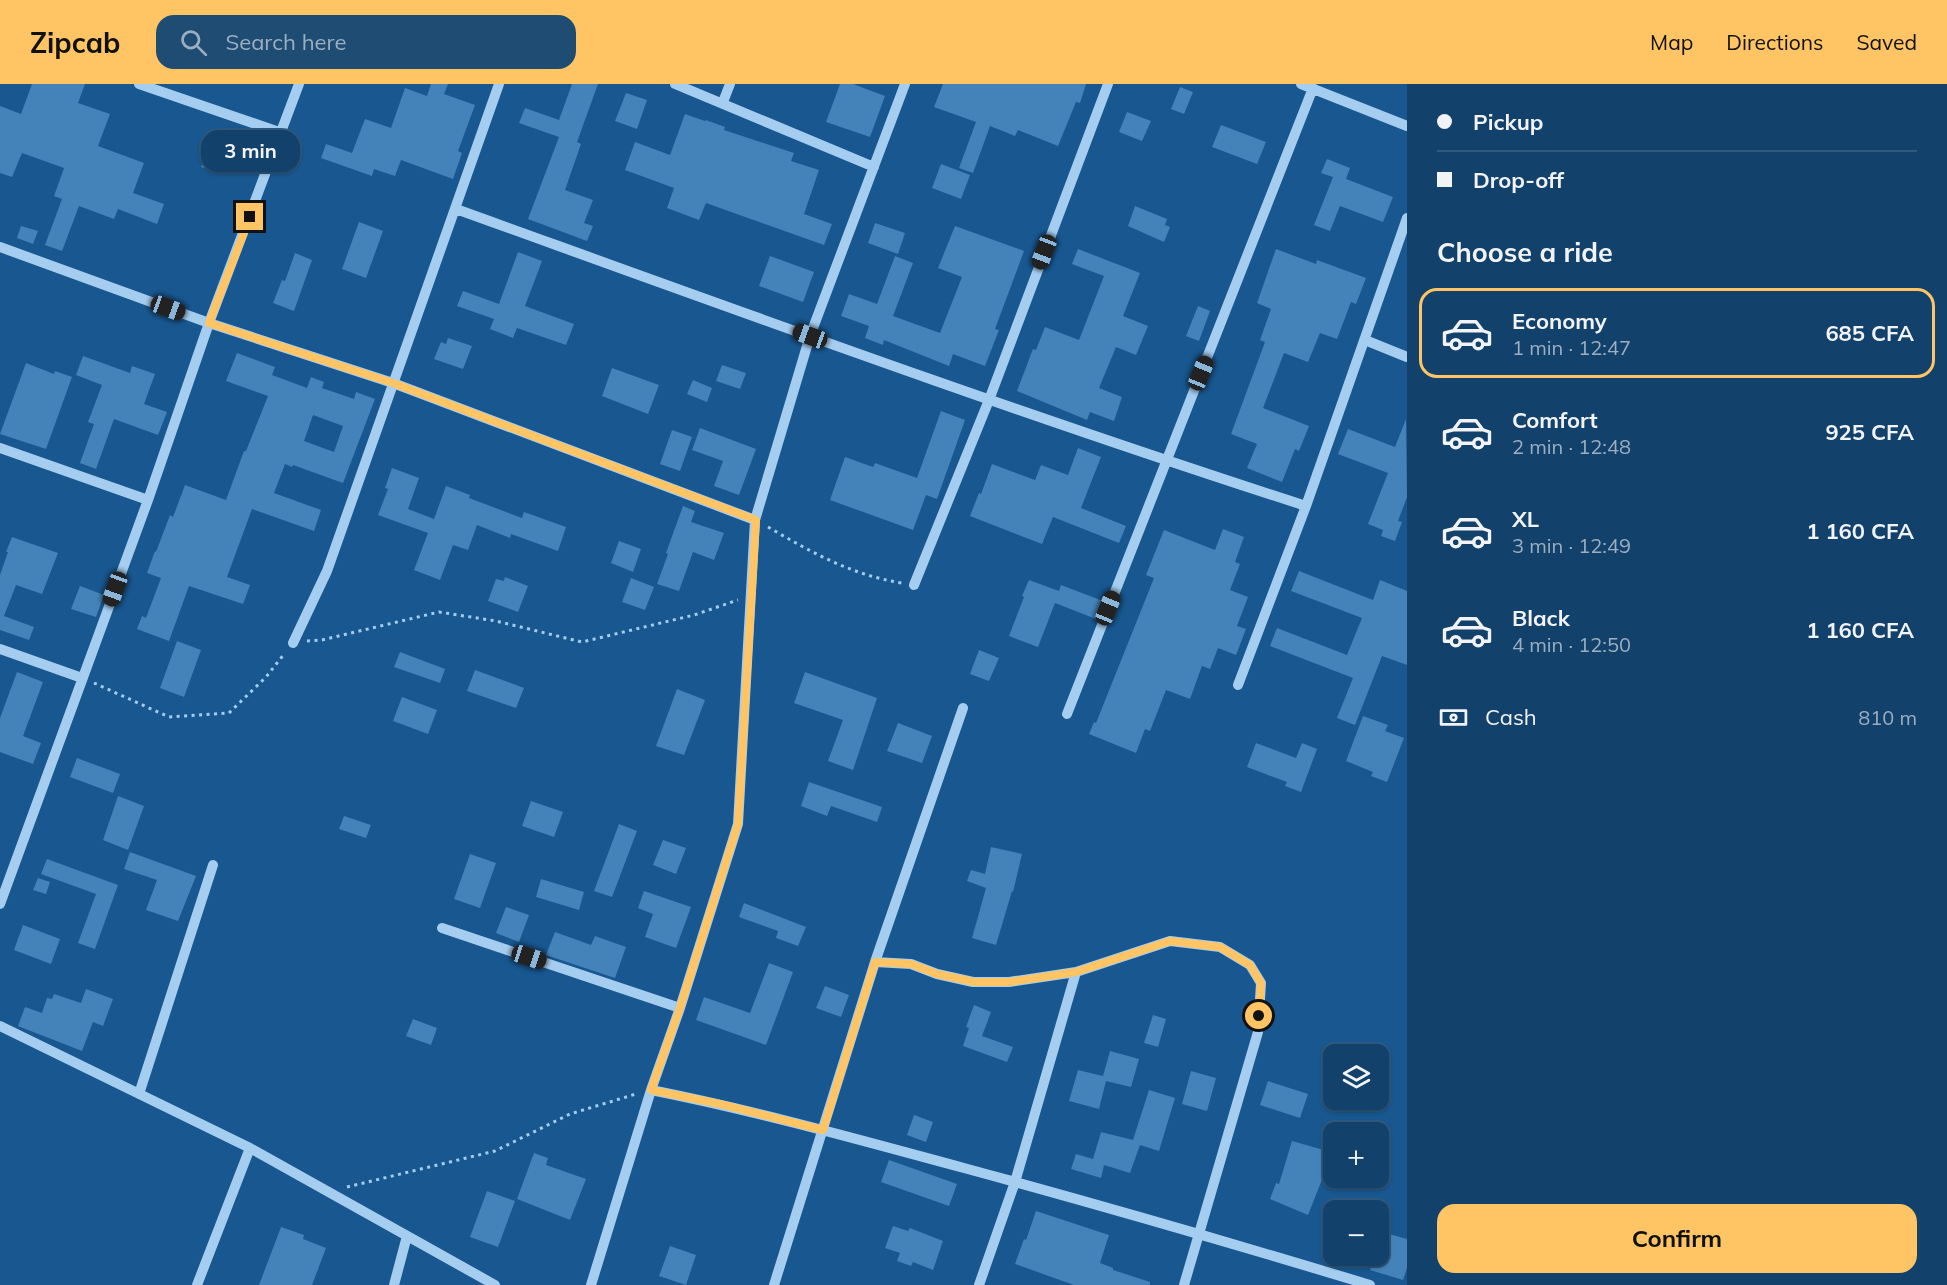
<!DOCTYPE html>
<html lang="en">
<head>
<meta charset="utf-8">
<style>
	body { margin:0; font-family:Mulish,sans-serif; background:#1f4c73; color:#f1f3f6; height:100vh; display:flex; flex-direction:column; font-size:22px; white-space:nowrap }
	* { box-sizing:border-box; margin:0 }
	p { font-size:20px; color:#9cafc1 }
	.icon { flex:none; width:33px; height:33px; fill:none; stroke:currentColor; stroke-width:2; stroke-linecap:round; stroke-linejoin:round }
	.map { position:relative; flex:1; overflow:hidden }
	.drawer { display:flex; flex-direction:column; background:#12416b; width:540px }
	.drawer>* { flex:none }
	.guide { display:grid; align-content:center; height:132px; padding:0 30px; background:#12416b }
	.controls { position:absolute; left:1323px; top:960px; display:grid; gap:12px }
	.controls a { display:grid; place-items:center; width:66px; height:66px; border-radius:12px; background:#12416b; box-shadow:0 2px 4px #0004,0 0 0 2px #315a7e; font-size:30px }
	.end { position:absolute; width:27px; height:27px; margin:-14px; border:8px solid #ffc463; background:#111; box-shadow:0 0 0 3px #111 }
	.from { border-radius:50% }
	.bubble { position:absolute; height:42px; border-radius:18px; background:#12416b; box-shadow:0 2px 4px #0004,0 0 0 2px #315a7e; font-size:20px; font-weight:700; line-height:42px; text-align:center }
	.car { position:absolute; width:18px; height:36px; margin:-18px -9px; border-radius:8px; box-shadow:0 0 4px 2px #0007; background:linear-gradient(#222 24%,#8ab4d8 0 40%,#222 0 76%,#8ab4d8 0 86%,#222 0) }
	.guide b { display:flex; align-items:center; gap:21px; height:57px; font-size:22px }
	.guide b+b { border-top:2px solid #315a7e }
	.guide i { width:15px; height:15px; background:#f1f3f6 }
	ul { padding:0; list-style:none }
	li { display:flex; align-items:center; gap:18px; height:90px; margin:0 12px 9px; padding:0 18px; border:3px solid transparent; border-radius:18px }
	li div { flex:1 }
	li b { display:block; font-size:22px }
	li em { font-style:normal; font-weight:700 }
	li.current { border-color:#ffc463 }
	li>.icon { width:54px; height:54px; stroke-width:1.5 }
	h2 { padding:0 30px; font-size:27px; line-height:72px }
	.pay { display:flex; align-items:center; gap:15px; height:66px; padding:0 30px; font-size:22px }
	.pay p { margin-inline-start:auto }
	.cta { display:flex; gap:12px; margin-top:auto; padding:12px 30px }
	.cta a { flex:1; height:69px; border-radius:18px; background:#ffc463; color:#111; font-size:24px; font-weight:700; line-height:69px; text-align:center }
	header { display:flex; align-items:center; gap:36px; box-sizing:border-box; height:84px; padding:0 30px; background:#ffc463; color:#111 }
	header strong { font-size:28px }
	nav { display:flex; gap:33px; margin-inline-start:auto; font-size:21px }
	.search { width:420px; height:54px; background:#1f4c73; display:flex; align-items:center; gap:15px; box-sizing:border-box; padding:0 21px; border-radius:18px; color:#9cafc1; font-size:22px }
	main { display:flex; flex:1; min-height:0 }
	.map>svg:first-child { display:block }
</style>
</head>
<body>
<header>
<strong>Zipcab</strong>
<div class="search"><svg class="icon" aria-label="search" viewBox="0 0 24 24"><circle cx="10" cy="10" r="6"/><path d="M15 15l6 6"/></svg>Search here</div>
<nav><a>Map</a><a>Directions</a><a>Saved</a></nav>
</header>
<main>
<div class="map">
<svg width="1407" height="1201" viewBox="0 0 1407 1201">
	<rect width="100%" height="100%" fill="#18578f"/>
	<path fill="#4483b9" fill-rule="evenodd" d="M32,0H85L78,19L110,30L98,62L144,79L133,109L164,120L157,140L118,125L114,135L79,122L62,167L45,161L62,115L54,112L64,84L22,69L12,93L0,89V22L21,30Z
		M431,0H448L444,10L475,21L458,67L462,69L453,95L401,76L395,92L374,85L372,92L321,74L326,60L352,69L365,35L391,44L405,4L427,12Z
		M572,0H598L577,58L581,60L565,106L593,116L584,139L593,142L587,157L528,135L559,53L519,39L525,24L559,36Z
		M840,0H853L885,12L870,53L826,38Z
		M943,0H1086L1080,19L1076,18L1058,62L1018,46L1015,52L990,42L973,89L959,84L976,38L934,23Z
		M1180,3L1193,8L1184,30L1171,25Z
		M626,9L647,16L637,45L615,37Z
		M1127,28L1151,37L1142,57L1119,48Z
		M685,30L705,37L706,36L725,43L724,46L794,69L791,77L819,86L804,130L832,140L824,161L706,119L699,136L667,124L674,104L625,86L635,58L670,71Z
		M1221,41L1266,58L1257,80L1212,63Z
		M213,48L230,55L218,89L201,83Z
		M1327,75L1350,84L1346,95L1393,113L1383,138L1340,122L1330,147L1314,141L1333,93L1321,89Z
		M941,80L970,91L961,115L932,104Z
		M1135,122L1167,135L1165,141L1170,143L1164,158L1128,142Z
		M359,138L383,147L366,194L342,185Z
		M875,139L905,149L898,170L868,159Z
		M21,142L38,147L33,160L17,154Z
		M955,142L1024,167L995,245L999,246L985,282L953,270L949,282L884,256L883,261L865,254L869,242L841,232L849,210L877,220L895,172L913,179L893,232L940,249L962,193L938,184Z
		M1078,165L1140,189L1123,232L1148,242L1136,271L1116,263L1099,304L1122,313L1114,337L1090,328L1087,336L1017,307L1033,265L1036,266L1045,243L1079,256L1104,192L1072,180Z
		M1276,165L1316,180L1317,176L1366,194L1356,220L1351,218L1337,255L1320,249L1308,278L1284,269L1263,324L1309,342L1299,367L1295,365L1282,398L1247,384L1257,360L1231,350L1265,258L1260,256L1271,225L1257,219Z
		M518,168L542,177L525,222L574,240L566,261L517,244L513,254L490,245L494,235L457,222L463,207L499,220Z
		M295,169L312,176L294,227L273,219L282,196L285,197Z
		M770,172L814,188L803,218L759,202Z
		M1198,222L1210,227L1199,257L1186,252Z
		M448,254L472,262L463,285L434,275L441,258L446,260Z
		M237,269L275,283L272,291L307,304L311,293L324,298L322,304L354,315L356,308L375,315L343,399L293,381L292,383L285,380L274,409L321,426L314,447L252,425L227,493L250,501L243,520L189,502L169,557L137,545L142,532L146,534L161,494L147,489L155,467L156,468L170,431L173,433L185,401L226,416L244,367H246L268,312L226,297ZM313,331L343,342L334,368L304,357Z
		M83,272L130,289L132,282L155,290L144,320L167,328L158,351L114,335L96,385L80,379L94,340L88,338L102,301L76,291Z
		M26,279L54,290L55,287L72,293L46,365L0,350Z
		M722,281L746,289L740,305L716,297Z
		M612,284L659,301L648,330L602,312Z
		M693,296L712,304L707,318L687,310Z
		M941,327L965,336L937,415L926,411L913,446L830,416L845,373L873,383L875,379L917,394Z
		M1406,335L1407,413L1398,437L1402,438L1395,457L1381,452L1383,446L1368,440L1388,389L1338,370L1348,345L1395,363Z
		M700,344L756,365L739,411L714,402L723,377L692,366Z
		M672,346L692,353L680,387L660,380Z
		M1078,364L1101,373L1081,424L1126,442L1119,459L1053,433L1042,460L970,432L979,409L981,410L992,380L1035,396L1041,381L1068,391Z
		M392,384L419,394L408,425L434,435L446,402L470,411L469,414L522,434L524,428L566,443L558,467L511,450L510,454L477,441L468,466L453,461L440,496L414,486L428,449L378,431L388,405L385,404Z
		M683,422L695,427L691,438L724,449L714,476L693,468L679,507L657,500L668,470L666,469Z
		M1223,445L1244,453L1235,478L1240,480L1230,506L1248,513L1237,542L1246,545L1236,571L1218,564L1210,585L1202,582L1190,615L1166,606L1150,647L1145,645L1136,669L1089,650L1094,638L1096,639L1154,494L1146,491L1164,446L1215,466Z
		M12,453L58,469L42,510L16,501L4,532L34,543L29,556L0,546V491L8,468H6Z
		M619,457L641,465L633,488L611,479Z
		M1299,487L1373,516L1380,496L1407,507V581L1382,572L1355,641L1337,634L1353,594L1270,562L1277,544L1347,571L1362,534L1291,507Z
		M505,493L528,502L518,528L488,517L496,495L504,497Z
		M631,494L654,503L645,526L622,518Z
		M1029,496L1059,507L1061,501L1103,517L1096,535L1055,519L1038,563L1009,552L1024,513L1022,512Z
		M80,502L104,511L96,533L71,525Z
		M177,557L201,566L184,613L160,604Z
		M979,566L999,574L989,597L970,590Z
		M400,568L445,585L440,599L394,583Z
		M475,586L524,604L516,624L467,607Z
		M17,588L43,598L23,652L41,659L33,680L0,668V634Z
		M805,588L877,614L853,686L828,677L843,636L794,619Z
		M677,605L705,616L684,671L656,662Z
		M402,613L437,626L428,650L393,637Z
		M1363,632L1388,641L1385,647L1404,654L1387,698L1371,692L1373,688L1346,677Z
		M898,639L932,652L922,679L887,667Z
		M1256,659L1296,674L1302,659L1317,665L1301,708L1285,702L1287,698L1247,683Z
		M77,674L120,690L113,709L70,693Z
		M809,698L882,723L877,738L831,722L827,732L801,722Z
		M118,712L144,722L128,766L103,756Z
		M531,717L563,728L554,753L522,742Z
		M344,732L371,741L366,754L339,745Z
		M619,740L637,747L612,813L594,807Z
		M663,756L686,764L676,790L653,781Z
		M991,763L1022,770L1013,808L1012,807L996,861L972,854L986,804L967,797L971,786L985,790Z
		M130,768L196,792L178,837L146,826L157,796L124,785Z
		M470,770L496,779L480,824L454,815Z
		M47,775L118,801L95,865L78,859L96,810L41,790Z
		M38,794L50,798L46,810L33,806Z
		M541,795L584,808L579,826L536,813Z
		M644,807L691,823L676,864L645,853L653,830L638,824Z
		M744,819L806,843L798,862L776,854L778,847L739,833Z
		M506,823L529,831L519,858L496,849Z
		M23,841L60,855L51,880L14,866Z
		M555,848L591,861L595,852L626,863L615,894L546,871Z
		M769,879L793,888L766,961L696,936L704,913L750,929Z
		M825,902L849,911L841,933L816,924Z
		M86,905L113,915L103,942L93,938L82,967L18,942L25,923L42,929L47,914L52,915L54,910L81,919Z
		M974,921L991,928L982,952L1013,963L1007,978L963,962L969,944L966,943Z
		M1153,931L1166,935L1158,963L1144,959Z
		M413,935L437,944L431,961L406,952Z
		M1110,967L1139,975L1131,1003L1106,997L1099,1025L1069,1017L1078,986L1103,992Z
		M1191,987L1216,994L1207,1027L1182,1020Z
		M1268,997L1308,1010L1300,1034L1260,1021Z
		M1149,1006L1175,1014L1159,1067L1140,1061L1130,1089L1104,1081L1101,1094L1071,1085L1076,1070L1093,1075L1101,1048L1133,1056Z
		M914,1031L933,1038L926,1058L907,1051Z
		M1292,1057L1334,1069L1326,1094L1323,1093L1308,1131L1270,1115L1276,1099L1279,1100Z
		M534,1069L548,1074L546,1081L586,1095L570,1136L517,1115Z
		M889,1076L957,1100L949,1122L881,1098Z
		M487,1107L515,1117L498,1163L470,1153Z
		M1036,1127L1109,1151L1100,1179L1113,1184V1186L1150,1198V1201H1074L1015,1180L1024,1155L1026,1156Z
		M893,1142L908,1147L910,1144L943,1157L933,1186L913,1178L911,1182L897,1177L900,1169L885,1164Z
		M281,1143L304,1151L303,1155L326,1164L312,1201H259Z
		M1382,1148L1407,1155V1184L1403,1196L1370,1186L1375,1172H1378V1159Z
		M670,1162L696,1171L686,1201L659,1192Z"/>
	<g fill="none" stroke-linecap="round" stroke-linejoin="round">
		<path stroke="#a5cdef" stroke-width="3" stroke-dasharray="3 4.5" stroke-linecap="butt" d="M768,443C811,468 851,491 902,499
			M307,557L322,556L439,528L496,537L582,558L694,531L738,516
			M94,599L169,633L229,629L266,593L285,569
			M347,1103L495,1067L570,1030L636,1010"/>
		<path stroke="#a5cdef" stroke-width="10" d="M139,0L282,49
			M675,0L874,83
			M1301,0L1407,42
			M723,18L730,0
			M456,125C739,227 1020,330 1306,422
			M0,163L209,239L393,299L755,436
			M1365,256L1407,273
			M0,364L148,416
			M914,501L989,316L1108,0
			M293,559L327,487L499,0
			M0,565L82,594
			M1238,601L1306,422L1407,134
			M1067,630L1313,4
			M0,820L148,416L209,239L299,0
			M442,844L680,924
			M875,878L911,880L937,890L973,898H1009L1076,888L1170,857L1220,863L1250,881L1261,899L1258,948L1184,1201
			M0,942L250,1064L495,1201
			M651,1006C757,1027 860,1056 964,1084C1100,1121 1235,1160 1370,1201
			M139,1010L213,781
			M197,1201L250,1064
			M394,1201L407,1152
			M591,1201L651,1006L680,924L738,740L755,436L810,252L905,0
			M774,1201L875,878L963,624
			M979,1201L1015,1098L1076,888"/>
	</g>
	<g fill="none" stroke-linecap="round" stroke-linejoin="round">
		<path stroke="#ffc463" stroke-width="8" d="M250,133L209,239L393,299L756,436L738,740L680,924L651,1006L720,1020L823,1046L875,878L911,880L937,890L974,898H1009L1076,888L1170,857L1220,863L1250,881L1261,899L1259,932"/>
	</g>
</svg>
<div class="controls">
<a><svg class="icon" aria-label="layers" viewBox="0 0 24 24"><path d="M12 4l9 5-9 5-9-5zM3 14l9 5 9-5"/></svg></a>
<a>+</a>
<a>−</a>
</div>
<i class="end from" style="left:1259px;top:932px"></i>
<i class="end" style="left:250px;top:133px"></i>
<div class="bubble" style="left:201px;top:46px;width:99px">3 min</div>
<i class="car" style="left:1044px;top:168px;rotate:201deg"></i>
<i class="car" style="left:168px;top:224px;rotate:110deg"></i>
<i class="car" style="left:810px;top:252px;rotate:290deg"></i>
<i class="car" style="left:1201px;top:289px;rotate:22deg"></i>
<i class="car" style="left:115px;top:505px;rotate:200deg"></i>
<i class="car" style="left:1108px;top:524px;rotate:22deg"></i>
<i class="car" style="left:529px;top:873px;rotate:108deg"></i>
</div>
<section class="drawer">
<div class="guide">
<b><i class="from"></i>Pickup</b>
<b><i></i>Drop-off</b>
</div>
<h2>Choose a ride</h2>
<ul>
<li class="current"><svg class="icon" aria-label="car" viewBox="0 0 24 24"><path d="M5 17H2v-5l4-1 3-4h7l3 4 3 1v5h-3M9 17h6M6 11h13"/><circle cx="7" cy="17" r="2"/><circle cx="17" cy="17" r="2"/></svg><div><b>Economy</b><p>1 min · 12:47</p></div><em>685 CFA</em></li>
<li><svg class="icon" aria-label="car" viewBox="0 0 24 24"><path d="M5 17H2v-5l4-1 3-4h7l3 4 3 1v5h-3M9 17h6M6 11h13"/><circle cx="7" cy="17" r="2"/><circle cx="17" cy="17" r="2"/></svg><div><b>Comfort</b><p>2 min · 12:48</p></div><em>925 CFA</em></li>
<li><svg class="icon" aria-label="car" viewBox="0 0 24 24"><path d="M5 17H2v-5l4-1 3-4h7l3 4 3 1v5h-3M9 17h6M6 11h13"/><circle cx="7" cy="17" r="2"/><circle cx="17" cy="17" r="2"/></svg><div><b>XL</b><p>3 min · 12:49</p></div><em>1 160 CFA</em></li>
<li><svg class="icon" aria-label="car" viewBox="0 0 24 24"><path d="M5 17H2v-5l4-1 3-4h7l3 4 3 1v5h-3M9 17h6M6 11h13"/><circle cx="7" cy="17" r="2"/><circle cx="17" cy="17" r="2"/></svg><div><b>Black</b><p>4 min · 12:50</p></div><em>1 160 CFA</em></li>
</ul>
<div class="pay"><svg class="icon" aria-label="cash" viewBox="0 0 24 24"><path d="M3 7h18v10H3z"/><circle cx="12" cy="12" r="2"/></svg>Cash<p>810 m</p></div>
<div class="cta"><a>Confirm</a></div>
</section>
</main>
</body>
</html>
